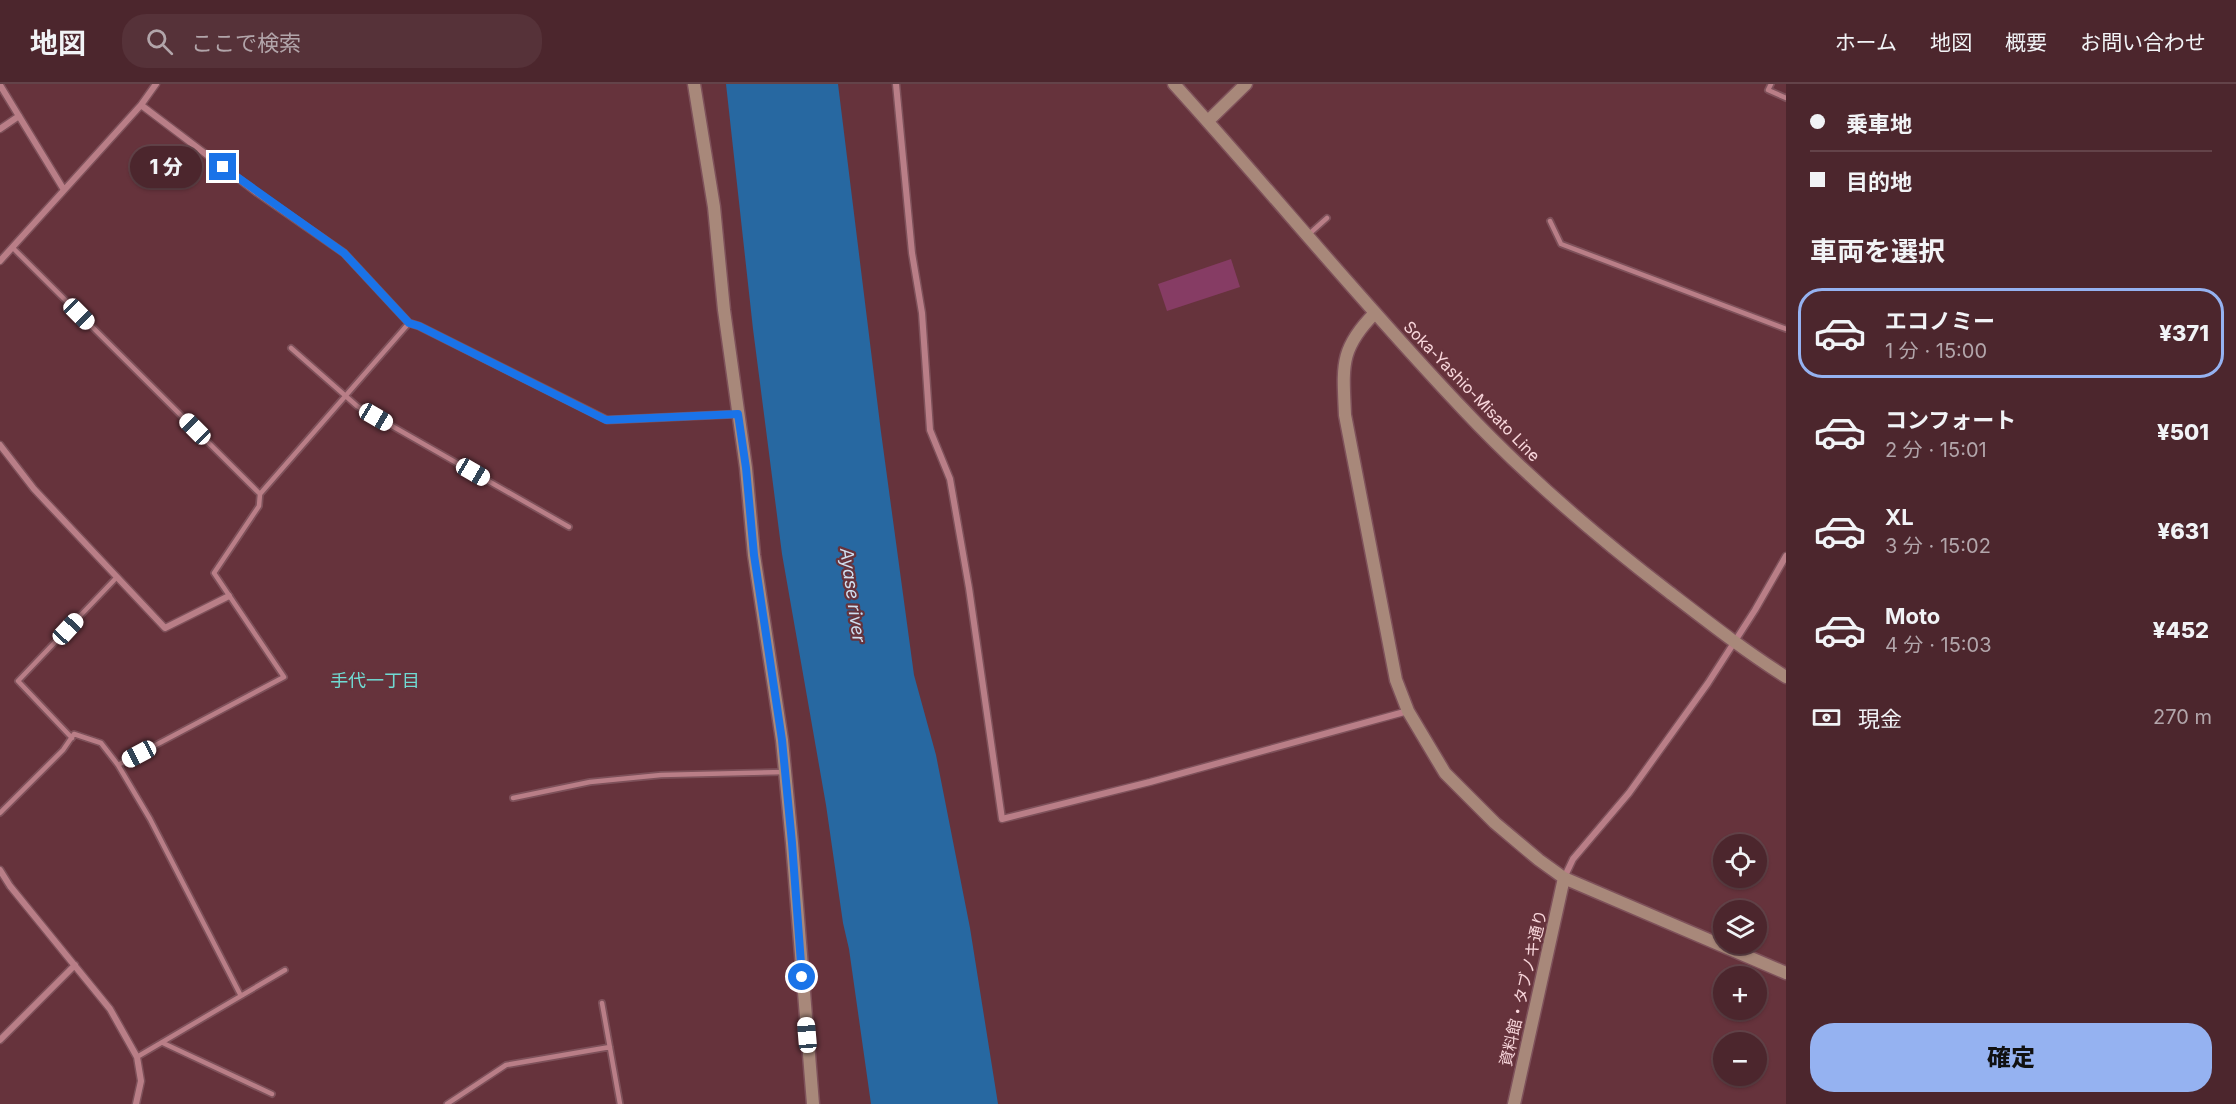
<!DOCTYPE html>
<html lang="ja">
<head>
<meta charset="utf-8">
<style>
	body { margin:0; font-family:Inter,"Noto Sans JP",sans-serif; background:#563239; color:#f1f3f6; height:100vh; display:flex; flex-direction:column; font-size:22px; white-space:nowrap }
	* { box-sizing:border-box; margin:0 }
	p { font-size:20px; color:#b2a5aa }
	.icon { flex:none; width:33px; height:33px; fill:none; stroke:currentColor; stroke-width:2; stroke-linecap:round; stroke-linejoin:round }
	.map { position:relative; flex:1; overflow:hidden }
	.details { display:flex; flex-direction:column; background:#4c262d; width:450px }
	.details>* { flex:none }
	.banner { display:grid; align-content:center; height:132px; padding:0 24px; background:#4c262d }
	.buttons { position:absolute; left:1713px; top:750px; display:grid; gap:12px }
	.buttons a { display:grid; place-items:center; width:54px; height:54px; border-radius:50%; background:#4c262d; box-shadow:0 2px 4px #0004,0 0 0 2px #634349; font-size:30px }
	.end { position:absolute; width:27px; height:27px; margin:-14px; border:8px solid #1a73e8; background:#fff; box-shadow:0 0 0 3px #fff }
	.from { border-radius:50% }
	.bubble { position:absolute; height:42px; border-radius:21px; background:#4c262d; box-shadow:0 2px 4px #0004,0 0 0 2px #634349; font-size:20px; font-weight:800; line-height:42px; text-align:center }
	.car { position:absolute; width:18px; height:36px; margin:-18px -9px; border-radius:8px; box-shadow:0 0 4px 2px #0007; background:linear-gradient(#fff 24%,#345 0 40%,#fff 0 76%,#345 0 86%,#fff 0) }
	.banner b { display:flex; align-items:center; gap:21px; height:57px; font-size:22px }
	.banner b+b { border-top:2px solid #634349 }
	.banner i { width:15px; height:15px; background:#f1f3f6 }
	ul { padding:0; list-style:none }
	li { display:flex; align-items:center; gap:18px; height:90px; margin:0 12px 9px; padding:0 12px; border:3px solid transparent; border-radius:24px }
	li div { flex:1 }
	li b { display:block; font-size:22px }
	li em { font-style:normal; font-weight:800 }
	li.selected { border-color:#95b2f1 }
	li>.icon { width:54px; height:54px; stroke-width:1.5 }
	h2 { padding:0 24px; font-size:27px; line-height:72px }
	.pay { display:flex; align-items:center; gap:15px; height:66px; padding:0 24px; font-size:22px }
	.pay p { margin-inline-start:auto }
	.button { display:flex; gap:12px; margin-top:auto; padding:12px 24px }
	.button a { flex:1; height:69px; border-radius:24px; background:#95b2f1; color:#111; font-size:24px; font-weight:800; line-height:69px; text-align:center }
	header { display:flex; align-items:center; gap:36px; box-sizing:border-box; height:84px; padding:0 30px; background:#4c262d; border-bottom:2px solid #634349 }
	header strong { font-size:28px }
	nav { display:flex; gap:33px; margin-inline-start:auto; font-size:21px }
	.search { width:420px; height:54px; background:#563239; display:flex; align-items:center; gap:15px; box-sizing:border-box; padding:0 21px; border-radius:24px; color:#b2a5aa; font-size:22px }
	main { display:flex; flex:1; min-height:0 }
	.map>svg:first-child { display:block }
</style>
</head>
<body>
<header>
<strong>地図</strong>
<div class="search"><svg class="icon" aria-label="search" viewBox="0 0 24 24"><circle cx="10" cy="10" r="6"/><path d="M15 15l6 6"/></svg>ここで検索</div>
<nav><a>ホーム</a><a>地図</a><a>概要</a><a>お問い合わせ</a></nav>
</header>
<main>
<div class="map">
<svg width="1786" height="1020" viewBox="0 0 1786 1020">
	<rect width="100%" height="100%" fill="#66333c"/>
	<path fill="#2768a1" d="M726,0H838L881,348L914,591L936,671L970,844L998,1020H871L849,865L843,839L826,721L782,470L753,245Z"/>
	<path fill="#863c64" d="M1231,175L1240,203L1167,227L1158,200Z"/>
	<g fill="none" stroke-linecap="round" stroke-linejoin="round">
		<g stroke="#7e515a" stroke-width="8">
			<path id="lane" d="M1771,0L1768,6L1786,14
				M1550,137L1561,160L1786,245
				M1308,151L1327,134
				M13,164L260,410L259,422L214,489L284,593L118,681L150,735L241,912
				M291,264L357,322L569,443
				M260,410L409,239
				M72,654L18,597L117,493
				M513,714L590,698L661,691L785,688
				M0,729L63,666L74,650L101,659L118,681
				M602,919L620,1020
				M163,959L272,1010
				M137,973L285,886
				M447,1020L506,981L610,963"/>
		</g>
		<g stroke="#7e515a" stroke-width="9">
			<path id="street" d="M896,0L912,169L922,229L930,346L950,395L969,504L1002,735L1150,698L1408,627
				M0,1L64,106
				M141,21L256,108L344,169L409,239L419,242L607,336L738,330
				M0,45L19,32
				M0,177L141,21L156,0
				M0,361L34,405L165,544L229,512
				M0,786L10,802L110,925L137,973L141,997L136,1020
				M1564,794L1573,775L1629,709L1708,599L1755,526L1786,472
				M0,956L75,881"/>
		</g>
		<g stroke="#7e515a" stroke-width="15">
			<path id="secondary" d="M694,0L714,123L724,226L746,384L754,471L782,656L792,759L813,1020
				M1174,0C1271,107 1363,220 1463,325C1526,392 1596,452 1669,508C1708,538 1745,567 1786,593
				M1208,37L1246,0
				M1375,229C1339,265 1343,283 1345,331L1396,596L1408,627L1445,689L1495,739L1539,776L1564,794L1786,889
				M1514,1020L1564,794"/>
		</g>
		<use href="#lane" stroke="#b97e87" stroke-width="4.5"/>
		<use href="#street" stroke="#b97e87" stroke-width="6"/>
		<use href="#secondary" stroke="#a8887a" stroke-width="12"/>
	</g>
	<g fill="none" stroke-linecap="round" stroke-linejoin="round">
		<path stroke="#1a73e8" stroke-width="8" d="M223,83L344,169L409,239L419,242L606,336L738,330L746,384L754,471L782,656L792,759L802,893"/>
	</g>
	<g text-anchor="middle" dominant-baseline="central" stroke-width="4.5" stroke-linejoin="round" paint-order="stroke">
		<g font-size="16" fill="#f8d6db" stroke="#66333c">
			<text transform="translate(1472 307) rotate(46)">Soka-Yashio-Misato Line</text>
			<text transform="translate(1523 904) rotate(-77)">資料館・タブノキ通り</text>
		</g>
		<g font-size="18" font-style="italic" fill="#cfdff0" stroke="#66333c">
			<text transform="translate(853 511) rotate(82)">Ayase river</text>
		</g>
		<g font-size="18" fill="#70dbd3" stroke="#66333c">
			<text x="375" y="596">手代一丁目</text>
		</g>
	</g>
</svg>
<div class="buttons">
<a><svg class="icon" aria-label="locate" viewBox="0 0 24 24"><circle cx="12" cy="12" r="6"/><path d="M12 2v4M12 18v4M2 12h4M18 12h4"/></svg></a>
<a><svg class="icon" aria-label="layers" viewBox="0 0 24 24"><path d="M12 4l9 5-9 5-9-5zM3 14l9 5 9-5"/></svg></a>
<a>+</a>
<a>−</a>
</div>
<i class="end from" style="left:802px;top:893px"></i>
<i class="end" style="left:223px;top:83px"></i>
<div class="bubble" style="left:130px;top:62px;width:72px">1 分</div>
<i class="car" style="left:79px;top:230px;rotate:135deg"></i>
<i class="car" style="left:376px;top:333px;rotate:120deg"></i>
<i class="car" style="left:195px;top:345px;rotate:315deg"></i>
<i class="car" style="left:473px;top:388px;rotate:120deg"></i>
<i class="car" style="left:68px;top:545px;rotate:43deg"></i>
<i class="car" style="left:139px;top:670px;rotate:242deg"></i>
<i class="car" style="left:807px;top:951px;rotate:355deg"></i>
</div>
<section class="details">
<div class="banner">
<b><i class="from"></i>乗車地</b>
<b><i></i>目的地</b>
</div>
<h2>車両を選択</h2>
<ul>
<li class="selected"><svg class="icon" aria-label="car" viewBox="0 0 24 24"><path d="M5 17H2v-5l4-1 3-4h7l3 4 3 1v5h-3M9 17h6M6 11h13"/><circle cx="7" cy="17" r="2"/><circle cx="17" cy="17" r="2"/></svg><div><b>エコノミー</b><p>1 分 · 15:00</p></div><em>¥371</em></li>
<li><svg class="icon" aria-label="car" viewBox="0 0 24 24"><path d="M5 17H2v-5l4-1 3-4h7l3 4 3 1v5h-3M9 17h6M6 11h13"/><circle cx="7" cy="17" r="2"/><circle cx="17" cy="17" r="2"/></svg><div><b>コンフォート</b><p>2 分 · 15:01</p></div><em>¥501</em></li>
<li><svg class="icon" aria-label="car" viewBox="0 0 24 24"><path d="M5 17H2v-5l4-1 3-4h7l3 4 3 1v5h-3M9 17h6M6 11h13"/><circle cx="7" cy="17" r="2"/><circle cx="17" cy="17" r="2"/></svg><div><b>XL</b><p>3 分 · 15:02</p></div><em>¥631</em></li>
<li><svg class="icon" aria-label="car" viewBox="0 0 24 24"><path d="M5 17H2v-5l4-1 3-4h7l3 4 3 1v5h-3M9 17h6M6 11h13"/><circle cx="7" cy="17" r="2"/><circle cx="17" cy="17" r="2"/></svg><div><b>Moto</b><p>4 分 · 15:03</p></div><em>¥452</em></li>
</ul>
<div class="pay"><svg class="icon" aria-label="cash" viewBox="0 0 24 24"><path d="M3 7h18v10H3z"/><circle cx="12" cy="12" r="2"/></svg>現金<p>270 m</p></div>
<div class="button"><a>確定</a></div>
</section>
</main>
</body>
</html>
